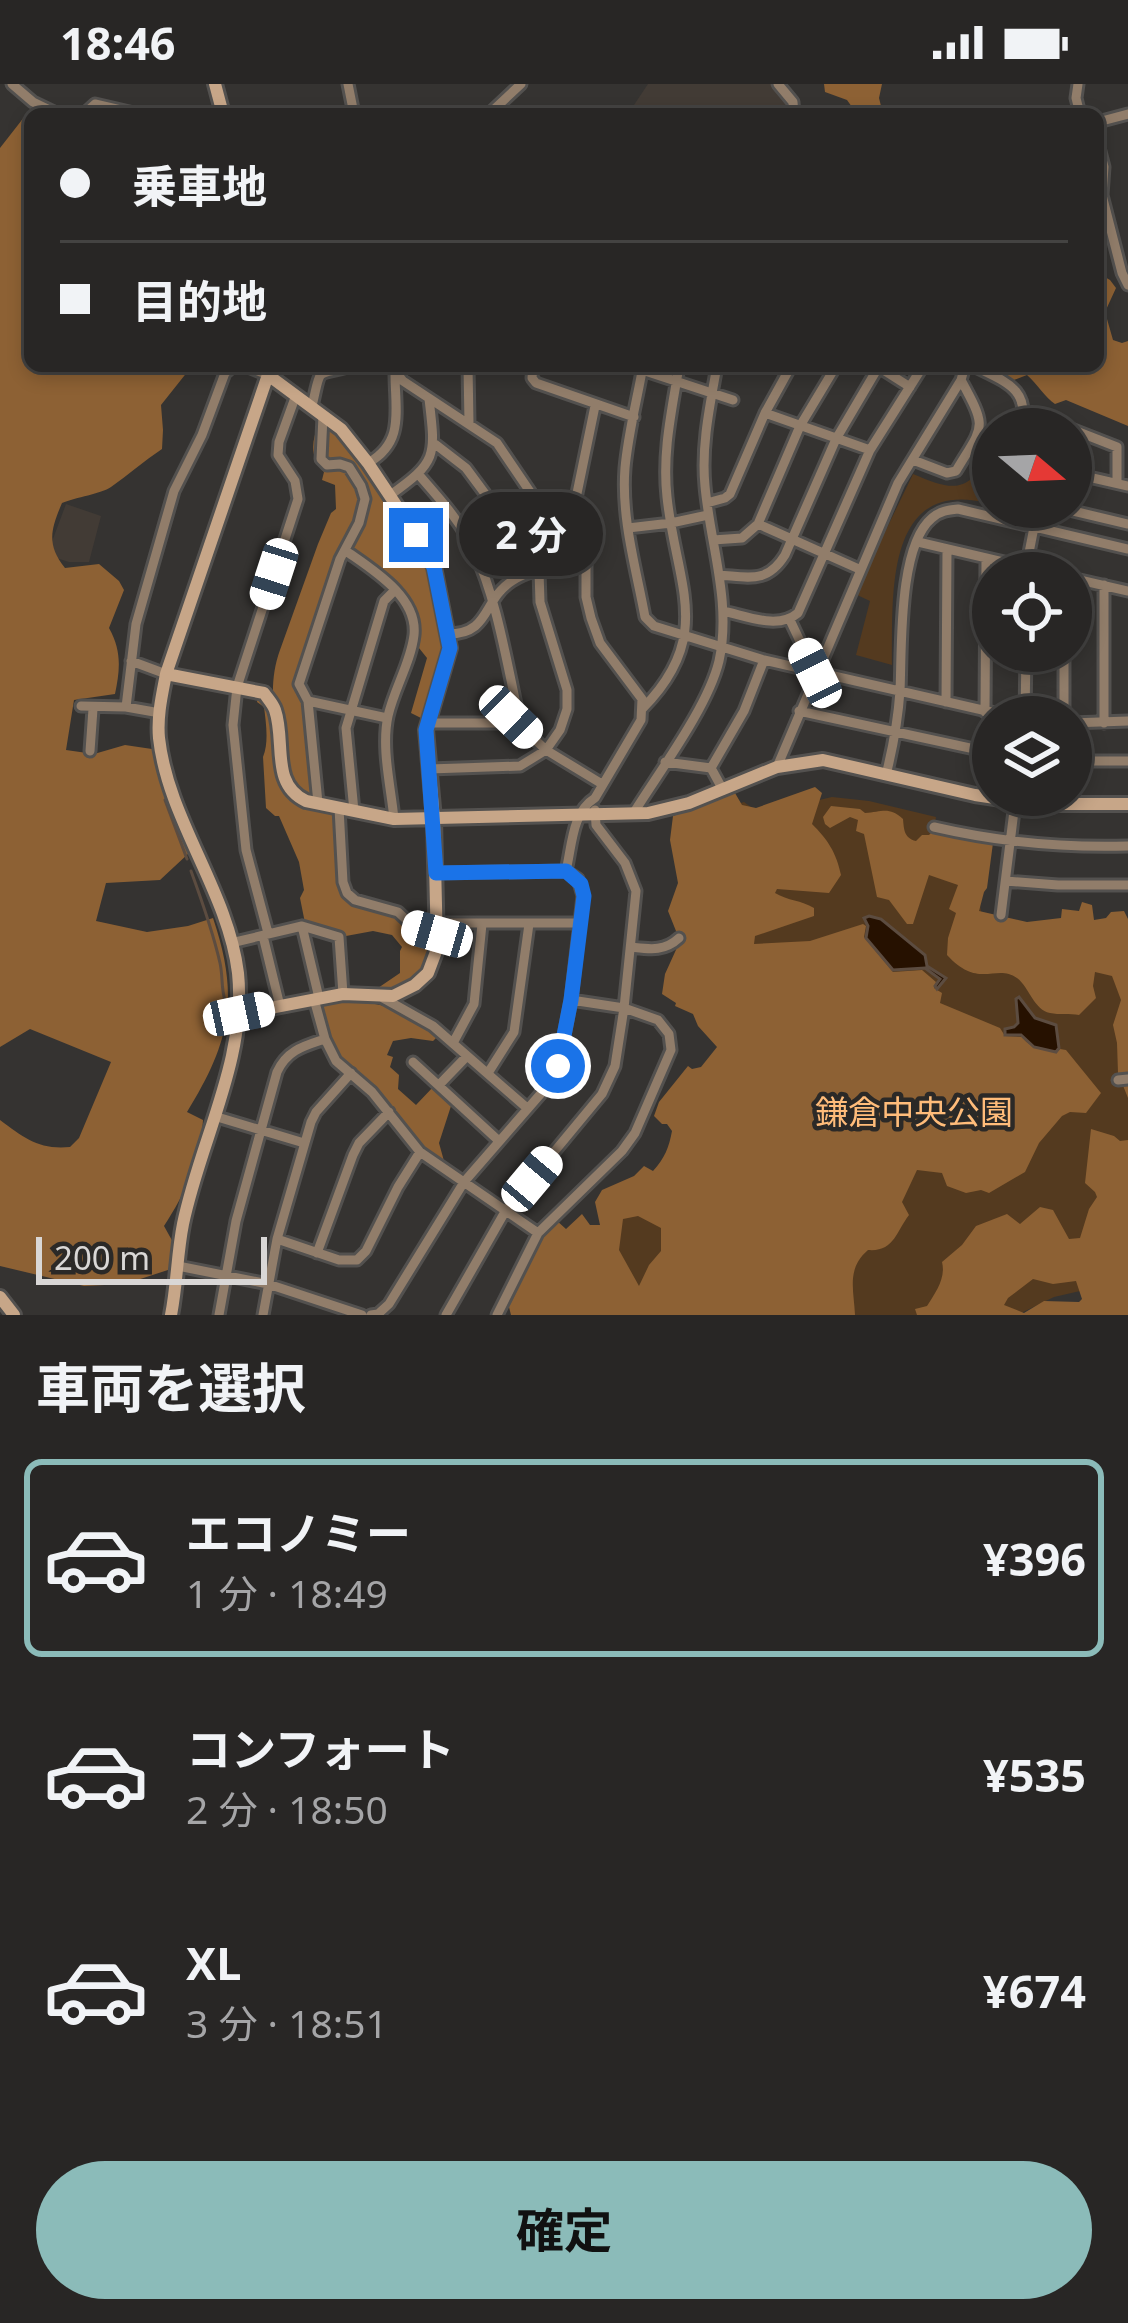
<!DOCTYPE html>
<html lang="ja">
<head>
<meta charset="utf-8">
<style>
	body { margin:0; font-family:"Noto Sans","Noto Sans JP",sans-serif; background:#302e2d; color:#f1f3f6; height:100vh; display:flex; flex-direction:column; font-size:45px; white-space:nowrap }
	* { box-sizing:border-box; margin:0 }
	p { font-size:39px; color:#a5a5a7 }
	.icon { flex:none; width:66px; height:66px; fill:none; stroke:currentColor; stroke-width:2; stroke-linecap:round; stroke-linejoin:round }
	.map { position:relative; height:1231px; overflow:hidden }
	.details { display:flex; flex-direction:column; background:#282625; flex:1 }
	.details>* { flex:none }
	.top-card { position:absolute; left:24px; top:24px; width:1080px; height:264px; border-radius:18px; box-shadow:0 6px 18px #0003,0 0 0 3px #444342; display:grid; align-content:center; height:264px; padding:0 36px; background:#282625 }
	.needle { width:78px; rotate:109deg }
	.buttons { position:absolute; left:972px; top:324px; display:grid; gap:24px }
	.buttons a { display:grid; place-items:center; width:120px; height:120px; border-radius:50%; background:#282625; box-shadow:0 6px 18px #0003,0 0 0 3px #444342; font-size:60px }
	.scale { position:absolute; left:36px; bottom:30px; width:231px; box-sizing:border-box; padding-left:12px; border:6px solid #d9d7d6; border-top:0; font-size:33px; line-height:42px; white-space:nowrap; color:#d9d7d6; -webkit-text-stroke:9px #2b2927; paint-order:stroke }
	.end { position:absolute; width:54px; height:54px; margin:-27px; border:15px solid #1a73e8; background:#fff; box-shadow:0 0 0 6px #fff }
	.from { border-radius:50% }
	.bubble { position:absolute; height:84px; border-radius:42px; background:#282625; box-shadow:0 6px 18px #0003,0 0 0 3px #444342; font-size:39px; font-weight:700; line-height:84px; text-align:center }
	.car { position:absolute; width:36px; height:72px; margin:-36px -18px; border-radius:15px; box-shadow:0 0 9px 3px #0007; background:linear-gradient(#fff 24%,#345 0 40%,#fff 0 76%,#345 0 86%,#fff 0) }
	.top-card b { display:flex; align-items:center; gap:42px; height:114px; font-size:45px }
	.top-card b+b { border-top:3px solid #444342 }
	.top-card i { width:30px; height:30px; background:#f1f3f6 }
	ul { padding:0; list-style:none }
	li { display:flex; align-items:center; gap:36px; height:198px; margin:0 24px 18px; padding:0 12px; border:6px solid transparent; border-radius:18px }
	li div { flex:1 }
	li b { display:block; font-size:45px }
	li em { font-style:normal; font-weight:700 }
	li.active { border-color:#8bbbb9 }
	li>.icon { width:108px; height:108px; stroke-width:1.5 }
	h2 { padding:0 36px; font-size:54px; line-height:144px }
	.primary-button { display:flex; gap:24px; margin-top:auto; padding:24px 36px }
	.primary-button a { flex:1; height:138px; border-radius:72px; background:#8bbbb9; color:#111; font-size:48px; font-weight:700; line-height:138px; text-align:center }
	.status { display:flex; justify-content:space-between; align-items:center; height:84px; padding:0 60px; background:#282625; direction:ltr }
	.status svg { height:33px; fill:currentColor }
	.map>svg:first-child { display:block }
</style>
</head>
<body>
<div class="status"><b>18:46</b><svg viewBox="0 0 49 12"><path d="M0 12V9h3v3zM5 12V6h3v6zM10 12V3h3v9zM15 12V0h3v12zM26 1h20v11H26zM47 4h2v5h-2z"/></svg></div>
<div class="map">
<svg width="1128" height="1231" viewBox="0 0 1128 1231">
	<rect width="100%" height="100%" fill="#353331"/>
	<path fill="#423b35" d="M648,0H775L791,19V30H628Z
		M66,420L101,432L89,478H69L47,471Z"/>
	<path fill="#543a1f" d="M993,368V414L988,419C883,393 893,514 892,581L856,571L870,517L855,510L913,390C955,408 967,409 993,368Z
		M832,713L869,717L936,733L934,746L979,816L982,832L987,839L1128,847V1196L1054,1213L1017,1231H522L616,1137L665,1093L723,960L735,721L744,718L760,730Z"/>
	<path fill="#8d6134" fill-rule="evenodd" d="M824,0H882L879,14L883,30H857L847,16L825,8Z
		M32,23L44,30H30V282H192L161,321L163,346L162,365C144,377 128,391 111,403C101,410 76,413 62,419C51,445 46,460 65,484L99,480L119,497L124,506L109,544C122,567 120,586 115,610L74,616L66,666L94,670L125,661L152,665L189,769L160,796L106,799L96,837L147,848L188,842L213,834C240,914 230,958 187,1028L203,1036C201,1075 185,1110 164,1142L174,1160L171,1185L125,1200L84,1202L0,1182V1036C24,1054 39,1066 70,1063L79,1054L111,978L30,945L0,963V64Z
		M1103,192L1110,196L1116,204L1105,228L1113,256L1122,259L1128,257V342L1066,316L1055,320C1045,313 1038,301 1027,291L1011,297L983,282H1098V196Z
		M327,339L343,353L421,466C432,488 446,546 443,570C441,591 431,615 423,635L411,629L427,574L415,559L413,528L352,467L351,462L364,433L355,387L327,378L322,368Z
		M319,340L318,374L344,383L361,411L362,423L305,573L303,611L314,708L313,714H306L288,699C279,654 264,610 280,566L318,460L331,429L336,425L335,401L322,396L324,388C310,373 311,358 319,340Z
		M258,612L271,625L281,699L286,707L336,730L341,792L353,819L364,824L386,826L433,852C429,885 413,912 375,906L400,889V867L402,863L392,851L373,847L346,852L305,839L300,814L304,806L299,778L279,732H275L266,724L263,673C269,658 266,639 264,623L257,618Z
		M815,703L822,709L812,740C828,756 836,768 841,791L829,809L777,805L775,809C788,817 801,816 814,824V832L755,852L754,860L810,857L863,840L866,842L864,853L893,888L922,886L936,898L934,904L942,909L940,919L1000,944L1005,952L1022,953C1031,965 1042,963 1056,969L1060,965L1066,966L1101,1009L1086,1029L1070,1028L1062,1032L1039,1059L1025,1088L989,1109L981,1106L966,1109L947,1102L942,1089L917,1086L902,1118L909,1131C896,1148 894,1168 868,1166C846,1185 854,1206 855,1231H511L508,1219L540,1151L556,1136L566,1145L582,1130L590,1141H600L595,1118L602,1106L634,1092L644,1082L653,1087C665,1074 669,1063 672,1047L667,1040H662L654,1032L659,1018L688,982L692,985L701,983L717,963L698,942L693,930L675,922L676,919L662,910L665,890L680,857L668,827L678,799L670,756L673,732L735,709L742,721L756,724ZM638,1132L661,1144V1167L649,1181L639,1202L619,1166L623,1135Z
		M831,722L860,725L865,729C882,728 889,722 903,735C904,746 904,754 916,757L922,751H929L933,747L993,759L987,804L984,808L979,827L1027,838L1061,834L1062,825L1079,827L1082,818L1092,821L1094,836L1106,834L1111,828L1124,827L1128,835V1014L1118,989L1117,959L1113,941L1121,916L1112,892L1095,888L1093,902L1096,914L1079,931C1070,929 1059,931 1050,929C1034,926 1029,903 1017,894C996,879 979,906 947,871L948,854L956,829L949,825L958,801L929,791L913,840H907L889,816L877,813L864,750L856,747L858,736L850,733L830,744L825,740L823,733Z
		M333,916C369,917 407,922 434,949L436,954L433,957L411,954L393,957L387,971L393,973L390,983L399,991L398,1005L416,1021L434,1002L447,1012L451,1022L439,1059L444,1077L442,1079L425,1067L379,1009L337,974L331,963L321,921V918Z
		M1091,1045L1114,1052L1120,1057L1128,1056V1231H917L915,1225L927,1222C936,1208 946,1194 942,1178L962,1161L976,1142L1007,1130L1020,1140L1040,1123L1053,1126L1069,1155L1080,1154L1089,1125L1097,1113L1095,1108L1085,1099ZM1033,1195L1053,1200L1076,1197L1082,1215L1079,1218L1044,1217L1024,1229L1004,1221L1008,1214Z"/>
	<path fill="#261100" stroke="#5c4c40" stroke-width="3" d="M869,832L881,835L925,871L927,882L946,894L937,905L935,902L940,895L925,884L893,886L866,854L868,842L864,834Z
		M1019,913L1035,934L1056,941L1059,964L1056,968L1034,963L1021,951H1005V945L1014,943L1018,939L1016,915Z"/>
	<g fill="none" stroke-linecap="round" stroke-linejoin="round">
		<path stroke="#5c4c40" stroke-width="3" d="M165,716L187,775
			M191,787C202,817 213,848 220,879C223,892 221,905 225,916"/>
		<g stroke="#53514f" stroke-width="15">
			<path id="street" d="M12,0L33,18L58,30
				M348,0L354,30
				M778,0L793,18L794,30
				M1078,0L1076,14L1080,30
				M84,30L95,20L138,30
				M489,30L521,0
				M1098,38L1128,30
				M1098,60L1104,83L1102,111L1122,189L1128,201
				M246,282L268,291
				M468,282L469,339
				M533,282L532,294L536,299L634,333
				M607,282H608
				M643,282C637,316 628,350 625,384C621,434 636,484 645,533L654,542L764,576L1013,633
				M877,282L910,303
				M974,282C1005,298 1031,304 1021,345
				M642,286L733,316
				M312,322C322,280 314,293 351,282
				M765,329L870,366
				M1048,345L1050,337L1070,345
				M1071,345L1117,363V399
				M913,376L947,389L956,387C984,340 988,346 961,296
				M368,379C405,358 395,327 395,289
				M1071,389L1128,402
				M419,391C439,414 462,439 474,466C496,514 505,569 516,620L511,633L501,639H428
				M389,412C437,378 436,373 429,315
				M707,419L725,414L730,410L765,329L791,282
				M1067,423L1069,426L1128,440
				M758,440L859,485
				M628,444L671,439L708,431
				M713,456L742,454L758,440L800,342L836,282
				M918,458L1051,489
				M346,467C373,486 418,513 414,551C411,578 394,605 388,632C381,664 391,703 394,735
				M1026,484L1038,423
				M719,491C749,493 767,500 785,471L836,355L879,282
				M1071,494L1128,507
				M1104,501V639
				M723,527C747,532 778,546 798,529L870,366L923,282
				M790,536L815,589
				M448,550C491,550 482,516 512,497C532,484 563,480 586,474L593,466L594,458L578,431L575,419L595,322
				M131,577L166,590
				M308,617L387,634
				M946,618L947,465
				M81,622L126,623L160,629
				M126,623L136,540L174,407L202,351L225,289L233,282
				M643,624C715,551 676,500 667,413C662,368 672,326 679,282
				M799,627L993,669
				M985,628L986,474
				M511,633L546,666L602,700
				M1025,633L1026,567
				M1064,633V567
				M1071,639L1128,637
				M90,667L93,625
				M1071,677H1128
				M665,678L711,684L723,706
				M777,683L898,399L961,296L965,282
				M711,684L744,627L764,576
				M429,685L520,682L546,666L560,646L567,625V606L540,518L539,487L532,473L466,384L435,360
				M886,691C893,663 898,636 900,607C902,565 898,462 932,434C940,427 948,426 958,425L1128,465
				M318,719L308,617L299,600L340,475L359,439L365,415L361,402L349,383L340,380L327,381L321,375L323,332
				M339,724L343,798L347,809L355,816L398,828L414,843L437,850
				M354,727L346,644L384,517L395,506
				M633,730C659,688 708,623 719,577C732,518 710,460 705,402C701,362 710,321 717,282
				M934,743C999,758 1062,764 1128,762
				M436,789L566,787
				M1006,797L1058,801H1128
				M1001,831L1016,711
				M437,839H580
				M302,842L319,914
				M268,849L246,766L233,641L237,603L298,415L295,397L278,371L279,358L296,311
				M263,852L280,922
				M231,859L302,842L339,853L343,910
				M631,863C649,865 664,868 679,854
				M383,914L433,942L527,1024
				M314,915L325,955L336,977L372,1008L420,1068L538,1149
				M453,959L474,920L482,840
				M413,978L499,1057
				M488,989L514,948L529,840
				M1118,996L1128,995
				M439,1001L467,972
				M214,1032L304,1059
				M277,1155L339,1176H357L366,1167L398,1103L420,1068
				M317,1169L353,1071L359,1059L389,1028
				M178,1182L268,1200L362,1231
				M219,1231L236,1137L277,988C287,966 304,962 325,955
				M263,1231L277,1155L311,1038L316,1028L351,989
				M371,1231L378,1230L389,1220L464,1098L544,1006L558,982L571,916L583,812L578,795L566,787C572,762 572,728 595,714L641,636L642,615L600,559L591,534L586,513V474L580,457L537,418L497,359L403,297L391,282
				M446,1231L506,1126L602,1010L615,982L624,924L636,807L625,779L596,741L595,726
				M497,1231L538,1149L622,1067L635,1049L671,966L669,950L658,936L624,924L571,916"/>
		</g>
		<g stroke="#53514f" stroke-width="18">
			<path id="secondary" d="M215,0L223,30
				M166,590L264,609C268,615 273,620 275,626C286,658 270,700 306,717L394,735L648,729L689,719L777,683L823,676L975,711L1015,717L1047,720H1128
				M239,930L343,910L393,912L415,901L428,889L437,865L434,735L426,646L450,564L434,483L424,463L368,379L341,345L268,291
				M0,1213L14,1231
				M171,1231C177,1201 177,1170 183,1140C200,1057 247,975 238,889C228,807 168,736 159,654C157,632 162,611 166,590L271,282"/>
		</g>
		<use href="#street" stroke="#917d6a" stroke-width="9"/>
		<use href="#secondary" stroke="#c7a688" stroke-width="12"/>
	</g>
	<g fill="none" stroke-linecap="round" stroke-linejoin="round">
		<path stroke="#1a73e8" stroke-width="15" d="M416,451L434,483L450,564L426,646L436,789L566,787L581,800L584,812L571,916L558,982"/>
	</g>
	<g text-anchor="middle" dominant-baseline="central" stroke-width="9" stroke-linejoin="round" paint-order="stroke">
		<g font-size="33" fill="#ffbc7a" stroke="#2b2927">
			<text x="914" y="1027">鎌倉中央公園</text>
		</g>
	</g>
</svg>
<div class="buttons">
<a><svg class="needle" viewBox="-14 -14 28 28"><path d="M0-13l5 13h-10z" fill="#e53935"/><path d="M0 13l5-13h-10z" fill="#a5a5a7"/></svg></a>
<a><svg class="icon" aria-label="locate" viewBox="0 0 24 24"><circle cx="12" cy="12" r="6"/><path d="M12 2v4M12 18v4M2 12h4M18 12h4"/></svg></a>
<a><svg class="icon" aria-label="layers" viewBox="0 0 24 24"><path d="M12 4l9 5-9 5-9-5zM3 14l9 5 9-5"/></svg></a>
</div>
<div class="scale">200 m</div>
<i class="end from" style="left:558px;top:982px"></i>
<i class="end" style="left:416px;top:451px"></i>
<div class="bubble" style="left:459px;top:408px;width:144px">2 分</div>
<i class="car" style="left:274px;top:490px;rotate:198deg"></i>
<i class="car" style="left:815px;top:589px;rotate:334deg"></i>
<i class="car" style="left:511px;top:633px;rotate:134deg"></i>
<i class="car" style="left:437px;top:850px;rotate:286deg"></i>
<i class="car" style="left:239px;top:930px;rotate:78deg"></i>
<i class="car" style="left:532px;top:1095px;rotate:40deg"></i>
<div class="top-card">
<b><i class="from"></i>乗車地</b>
<b><i></i>目的地</b>
</div>
</div>
<section class="details">
<h2>車両を選択</h2>
<ul>
<li class="active"><svg class="icon" aria-label="car" viewBox="0 0 24 24"><path d="M5 17H2v-5l4-1 3-4h7l3 4 3 1v5h-3M9 17h6M6 11h13"/><circle cx="7" cy="17" r="2"/><circle cx="17" cy="17" r="2"/></svg><div><b>エコノミー</b><p>1 分 · 18:49</p></div><em>¥396</em></li>
<li><svg class="icon" aria-label="car" viewBox="0 0 24 24"><path d="M5 17H2v-5l4-1 3-4h7l3 4 3 1v5h-3M9 17h6M6 11h13"/><circle cx="7" cy="17" r="2"/><circle cx="17" cy="17" r="2"/></svg><div><b>コンフォート</b><p>2 分 · 18:50</p></div><em>¥535</em></li>
<li><svg class="icon" aria-label="car" viewBox="0 0 24 24"><path d="M5 17H2v-5l4-1 3-4h7l3 4 3 1v5h-3M9 17h6M6 11h13"/><circle cx="7" cy="17" r="2"/><circle cx="17" cy="17" r="2"/></svg><div><b>XL</b><p>3 分 · 18:51</p></div><em>¥674</em></li>
</ul>
<div class="primary-button"><a>確定</a></div>
</section>
</body>
</html>
